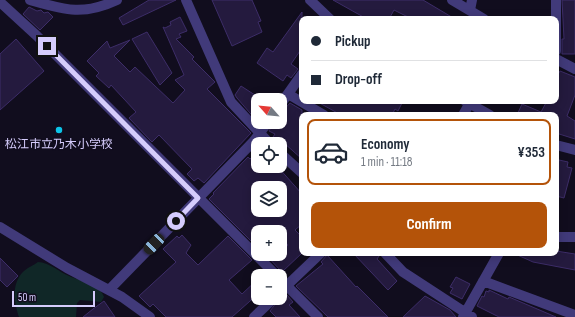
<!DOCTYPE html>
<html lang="en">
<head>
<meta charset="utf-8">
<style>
	body { margin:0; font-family:"Sofia Sans Condensed","Noto Sans JP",sans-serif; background:#f6f6f7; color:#1f2937; height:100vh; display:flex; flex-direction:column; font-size:15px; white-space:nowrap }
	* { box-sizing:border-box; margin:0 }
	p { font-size:13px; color:#747a83 }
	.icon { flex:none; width:22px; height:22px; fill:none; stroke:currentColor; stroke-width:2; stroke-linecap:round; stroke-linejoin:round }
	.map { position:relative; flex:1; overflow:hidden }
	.panel { position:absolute; left:299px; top:112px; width:260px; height:144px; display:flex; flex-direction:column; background:#fff; border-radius:8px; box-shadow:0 2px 10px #0003 }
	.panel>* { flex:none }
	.guide { position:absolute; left:299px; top:16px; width:260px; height:88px; border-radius:8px; box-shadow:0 2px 10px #0003; display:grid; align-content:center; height:88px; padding:0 12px; background:#fff }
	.needle { width:26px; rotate:297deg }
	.fabs { position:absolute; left:251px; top:93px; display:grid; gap:8px }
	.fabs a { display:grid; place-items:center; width:36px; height:36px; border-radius:8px; background:#fff; box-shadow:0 2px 10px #0003; font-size:20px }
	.scale { position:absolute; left:12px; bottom:10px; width:83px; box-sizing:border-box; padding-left:4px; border:2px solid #d5ccfc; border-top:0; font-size:11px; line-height:14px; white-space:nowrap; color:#d5ccfc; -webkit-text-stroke:3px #110d1e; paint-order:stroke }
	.end { position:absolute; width:18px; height:18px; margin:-9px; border:5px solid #d5ccfc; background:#111; box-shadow:0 0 0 2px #111 }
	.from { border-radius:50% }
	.car { position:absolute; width:12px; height:24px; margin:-12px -6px; border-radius:5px; box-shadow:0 0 3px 1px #0007; background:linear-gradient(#222 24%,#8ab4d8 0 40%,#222 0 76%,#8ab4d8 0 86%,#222 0) }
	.guide b { display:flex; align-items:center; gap:14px; height:38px; font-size:15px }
	.guide b+b { border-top:1px solid #e0e1e3 }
	.guide i { width:10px; height:10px; background:#1f2937 }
	ul { padding:7px 0 0; list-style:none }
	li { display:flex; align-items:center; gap:12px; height:66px; margin:0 8px 6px; padding:0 4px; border:2px solid transparent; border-radius:8px }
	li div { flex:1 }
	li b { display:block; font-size:15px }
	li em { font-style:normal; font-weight:700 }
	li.current { border-color:#b45309 }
	li>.icon { width:36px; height:36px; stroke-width:1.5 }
	.button { display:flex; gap:8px; margin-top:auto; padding:8px 12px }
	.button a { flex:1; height:46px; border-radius:8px; background:#b45309; color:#fff; font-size:16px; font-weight:700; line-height:46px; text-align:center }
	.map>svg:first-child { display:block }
</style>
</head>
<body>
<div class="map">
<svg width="575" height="317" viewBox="0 0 575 317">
	<rect width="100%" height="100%" fill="#110d1e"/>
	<path fill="#102727" d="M38,262C49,262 59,272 69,276C80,281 100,284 104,297L101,302L80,300L77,303L76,317H19C14,302 11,283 24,271C28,267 33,266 38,262Z"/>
	<path fill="#241a3e" stroke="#3d2d68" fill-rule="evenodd" d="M149,0H176L123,25L119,18Z
		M212,0H252L261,21L258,22L262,32L232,46Z
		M333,0H423L455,19H412L394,10L389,19H367Z
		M562,0H575V54H562V39H564Z
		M29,7L37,11L41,10L44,13L48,12L53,17L40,30L23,14Z
		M302,12V48L291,64L298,69L291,78L287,75L283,81L257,63L267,48L273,52Z
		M180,17L187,31L179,34L181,37L176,39L194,57L192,59L215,82L207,89L251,133L204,183L198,178L194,181L187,174L192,169L159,135L152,142L150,140L129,118L136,112L111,85L109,88L96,76L99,73L87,61L107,41L110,48L130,40L114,56L130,72L135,67L173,103L185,90L175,80L184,75L163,27L165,28L171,25L170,22Z
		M147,32L172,73L160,85L132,39Z
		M16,39L44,71L0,110V54Z
		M560,71L575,77V95L567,116L575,121V139L556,133V115H517L522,104L541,112L547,101H556V78Z
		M241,86L258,97V118L256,120L237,98L235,95Z
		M316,101H403L398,111L395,109L392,115H341Z
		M290,103L302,110V159L284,143L283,145L275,140L273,137L275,134L269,131L274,122H280V114Z
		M258,151V166H277L302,194V224L295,230L302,237V253L282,272L265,254H280L288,245L280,236V232H258V248L209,199L214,194L213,193L248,157L250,159ZM258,188H280V210H258Z
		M559,160L568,162L567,167L572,168L564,198L556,196V173Z
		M182,235L191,245L186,253L198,265L228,236L252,260L229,280L242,294L258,279V294L232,317H166L153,304L150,307L139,296L176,262L163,249L177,236L179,238Z
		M556,251L575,254V270L533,262L513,253H556Z
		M353,253H379V256L377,259L397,281L388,290Z
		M327,255L356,287L357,286L388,317H328L296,286L323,264L321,262Z
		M0,258L18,276L7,287L0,280Z
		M456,277L470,284L462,299L450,293L453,288L450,287Z
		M489,290L508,299L509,297L556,317H499L477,306L482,296L484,297L486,291L489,292Z
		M287,295L293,302L289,305L300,317H276L270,311L280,298Z
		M425,296L450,310L456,317H403Z
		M104,301L115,317H83L93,309Z"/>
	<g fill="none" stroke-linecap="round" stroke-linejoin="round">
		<path stroke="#413a7a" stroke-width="10" d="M30,0C65,10 83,16 117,0
			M186,0L231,102L270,144
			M310,0L330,19
			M452,0L484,19
			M0,2L36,35L277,276
			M470,10L472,0
			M556,51V0
			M556,59L575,69
			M288,94L324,115
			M465,101L490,115
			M280,105L302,74
			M463,115L471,101
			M556,145L575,150
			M280,153L302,173
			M0,227L67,268L122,297L150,317
			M556,237H575
			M385,253L403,272L472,317
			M483,281L575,315
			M283,282L318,317
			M109,290L253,142L268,122
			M280,292L321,253
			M254,317L274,298
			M463,317L499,253"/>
	</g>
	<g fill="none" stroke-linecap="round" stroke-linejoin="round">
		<path stroke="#d5ccfc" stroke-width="5" d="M47,46L198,198L176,221"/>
	</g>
	<circle fill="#0cc4e8" stroke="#110d1e" stroke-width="1.5" cx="59" cy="130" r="4"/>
	<g text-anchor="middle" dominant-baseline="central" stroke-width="3" stroke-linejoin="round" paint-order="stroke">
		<g font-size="12" fill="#d5ccfc" stroke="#110d1e">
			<text x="59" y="144">松江市立乃木小学校</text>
		</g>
	</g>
</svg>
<div class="fabs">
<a><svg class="needle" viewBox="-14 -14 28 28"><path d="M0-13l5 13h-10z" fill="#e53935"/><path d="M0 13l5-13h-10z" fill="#747a83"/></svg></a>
<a><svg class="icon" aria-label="locate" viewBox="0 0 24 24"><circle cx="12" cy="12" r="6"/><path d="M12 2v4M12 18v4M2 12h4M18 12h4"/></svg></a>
<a><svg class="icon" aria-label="layers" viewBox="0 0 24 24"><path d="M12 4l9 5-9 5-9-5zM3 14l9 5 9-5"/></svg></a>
<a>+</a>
<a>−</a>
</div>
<div class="scale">50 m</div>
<i class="end from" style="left:176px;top:221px"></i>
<i class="end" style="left:47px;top:46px"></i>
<i class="car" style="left:154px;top:244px;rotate:224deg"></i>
<div class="guide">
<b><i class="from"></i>Pickup</b>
<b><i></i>Drop-off</b>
</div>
<section class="panel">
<ul>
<li class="current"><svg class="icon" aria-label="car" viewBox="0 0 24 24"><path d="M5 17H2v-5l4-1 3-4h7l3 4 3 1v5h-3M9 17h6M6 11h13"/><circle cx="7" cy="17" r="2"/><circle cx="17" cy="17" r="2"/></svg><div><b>Economy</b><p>1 min · 11:18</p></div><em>¥353</em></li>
</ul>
<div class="button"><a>Confirm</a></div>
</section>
</div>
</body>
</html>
